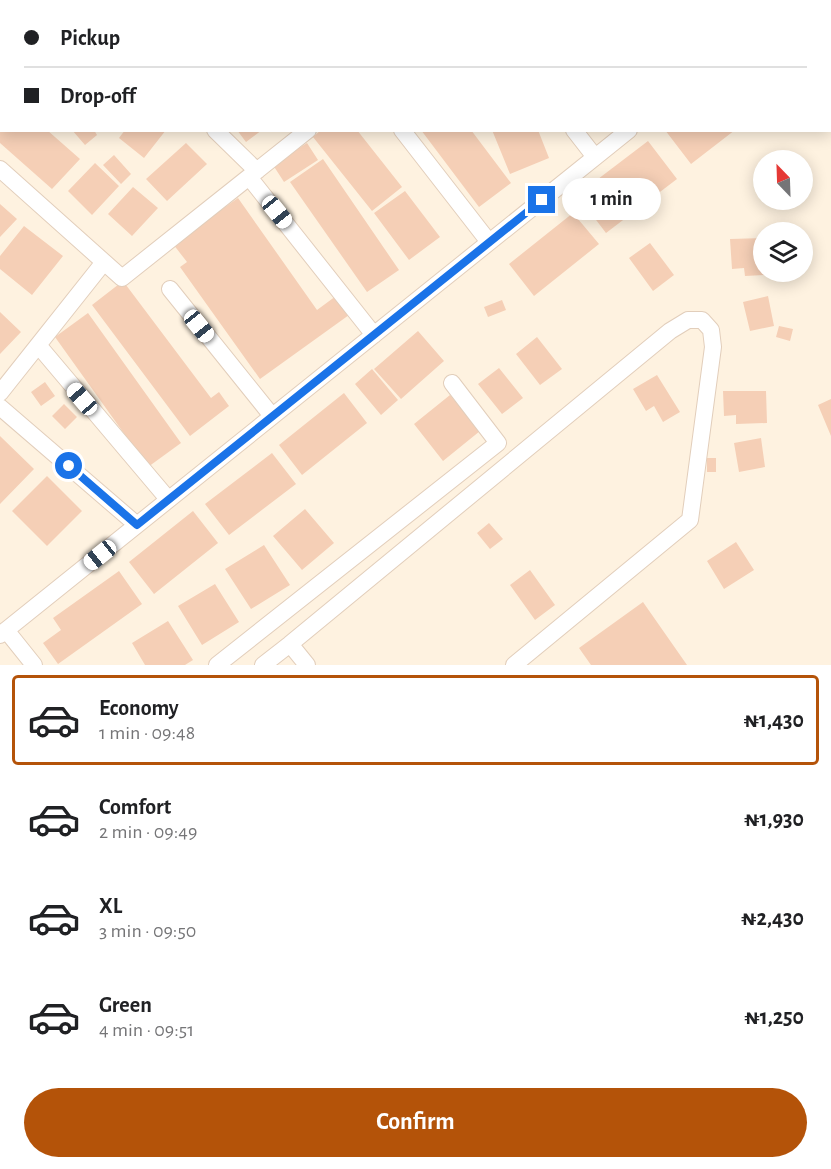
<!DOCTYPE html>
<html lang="en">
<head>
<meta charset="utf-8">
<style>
	body { margin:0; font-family:"Alegreya Sans",sans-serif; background:#f6f6f6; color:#202124; height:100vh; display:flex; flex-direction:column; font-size:22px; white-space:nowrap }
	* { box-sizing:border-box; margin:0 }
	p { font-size:20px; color:#757577 }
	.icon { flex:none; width:33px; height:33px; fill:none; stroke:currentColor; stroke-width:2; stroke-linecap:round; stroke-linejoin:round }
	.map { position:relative; height:665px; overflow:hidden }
	.sheet { display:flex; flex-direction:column; background:#fff; flex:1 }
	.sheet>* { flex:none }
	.hud { position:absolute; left:0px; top:0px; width:831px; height:132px; box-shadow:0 3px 15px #0003; display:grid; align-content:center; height:132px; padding:0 24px; background:#fff }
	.needle { width:39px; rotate:337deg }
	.fabs { position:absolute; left:753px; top:150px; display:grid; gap:12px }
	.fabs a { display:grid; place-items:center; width:60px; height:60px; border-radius:50%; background:#fff; box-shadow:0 3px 15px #0003; font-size:30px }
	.end { position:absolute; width:27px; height:27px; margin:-14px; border:8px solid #1a73e8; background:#fff; box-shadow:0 0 0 3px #fff }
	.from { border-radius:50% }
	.bubble { position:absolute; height:42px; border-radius:21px; background:#fff; box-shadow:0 3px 15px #0003; font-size:20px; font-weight:600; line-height:42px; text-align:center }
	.car { position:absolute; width:18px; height:36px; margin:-18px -9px; border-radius:8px; box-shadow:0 0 4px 2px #0007; background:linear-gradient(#fff 24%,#345 0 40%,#fff 0 76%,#345 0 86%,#fff 0) }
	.hud b { display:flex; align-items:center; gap:21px; height:57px; font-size:22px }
	.hud b+b { border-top:2px solid #e0e0e0 }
	.hud i { width:15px; height:15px; background:#202124 }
	ul { padding:10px 0 0; list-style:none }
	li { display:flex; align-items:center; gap:18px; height:90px; margin:0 12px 9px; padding:0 12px; border:3px solid transparent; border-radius:6px }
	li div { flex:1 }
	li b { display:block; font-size:22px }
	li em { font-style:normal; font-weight:600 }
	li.on { border-color:#b45309 }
	li>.icon { width:54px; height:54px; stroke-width:1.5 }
	.cta { display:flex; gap:12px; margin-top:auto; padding:12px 24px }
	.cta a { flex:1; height:69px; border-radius:36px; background:#b45309; color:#fff; font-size:24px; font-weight:600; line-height:69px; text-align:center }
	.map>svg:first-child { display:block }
</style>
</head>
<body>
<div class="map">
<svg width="831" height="665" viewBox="0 0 831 665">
	<rect width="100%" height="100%" fill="#fef2e0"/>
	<path fill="#f5cfb6" d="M0,130H47L80,159L52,189L0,143Z
		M72,130H94L97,135L85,145Z
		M125,130H166L144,158L119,138Z
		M237,130H262L246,142Z
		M321,130H357L402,187L372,211L313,137Z
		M421,130H471L511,183L479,207Z
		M492,130H538L549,158L510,174Z
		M665,130H735L691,164Z
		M648,141L677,179L606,233L577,195Z
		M186,143L207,164L167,201L146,179Z
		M307,143L318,160L284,182L273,165Z
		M114,155L131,174L121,184L103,165Z
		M323,159L399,270L367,292L290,182Z
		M95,163L119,186L92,215L68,191Z
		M133,187L158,208L132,236L108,214Z
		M405,191L440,237L409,260L374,213Z
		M238,198L317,310L336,296L349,315L260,379L180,267L187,262L173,244Z
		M0,204L17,219L0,237Z
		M573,213L599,244L534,296L509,264Z
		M24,226L63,256L32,295L0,269V256Z
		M764,238V272H780L781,274L745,276L744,268L732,269L730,239Z
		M650,243L674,275L653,291L629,258Z
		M123,281L211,398L219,392L229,406L190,436L92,305Z
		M768,296L774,326L750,331L743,302Z
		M502,300L506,310L488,317L484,307Z
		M0,312L21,332L0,354Z
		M88,313L181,443L148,467L55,337Z
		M779,326L793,329L790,341L776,337Z
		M418,331L444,361L401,399L374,369Z
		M537,337L562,369L540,385L516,354Z
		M499,368L523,398L502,414L478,384Z
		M372,369L398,400L381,415L355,384Z
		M657,375L680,412L663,422L654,406L646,411L633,389Z
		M45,382L55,396L41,406L31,392Z
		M723,391H766L767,423L736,424V415L724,416Z
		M344,393L367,423L302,475L279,445Z
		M450,395L480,431L443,461L414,424Z
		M831,399V436L818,405Z
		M64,404L77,417L65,429L52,416Z
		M0,436L34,469L0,504Z
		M761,438L765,467L739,472L734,443Z
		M272,453L296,484L229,535L205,504Z
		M707,458H716V472H707Z
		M47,476L82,511L47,546L12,511Z
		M305,509L334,543L302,570L273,536Z
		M193,511L218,543L154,594L129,562Z
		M489,523L503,539L490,549L477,533Z
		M736,542L754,570L724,589L707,561Z
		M264,545L290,585L251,609L225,569Z
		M530,570L555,605L535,620L510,585Z
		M119,571L142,604L58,664L43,643L61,630L53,618Z
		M215,584L239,622L202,645L178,606Z
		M643,602L687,665H591L579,648Z
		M168,621L193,660L185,665H145L132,643Z"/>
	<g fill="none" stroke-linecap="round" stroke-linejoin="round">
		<g stroke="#e2cebb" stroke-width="10">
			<path id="service" d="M252,0V2"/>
		</g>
		<g stroke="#e2cebb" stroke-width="18">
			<path id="minor" d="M655,0L657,2
				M49,2L54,0
				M471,2L473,0
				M790,2L792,0
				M0,18H2
				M215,130L257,171
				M402,130L489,242
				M574,130L595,157
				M0,169L122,278L308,130
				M249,177L374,335
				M170,289L272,416
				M38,345L168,499
				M0,393L104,262
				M0,407L137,525
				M6,630L34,665
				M0,635L629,130
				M217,665L498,443L452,383
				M263,665L290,644
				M307,665L290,644L670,331L688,320H702L711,330L713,347L690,520L514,665"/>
		</g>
		<use href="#service" stroke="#fff" stroke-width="8"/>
		<use href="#minor" stroke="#fff" stroke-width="16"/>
	</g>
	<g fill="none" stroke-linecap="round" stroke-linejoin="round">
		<path stroke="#1a73e8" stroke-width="8" d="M69,466L137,525L542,200"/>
	</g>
</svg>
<div class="fabs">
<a><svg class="needle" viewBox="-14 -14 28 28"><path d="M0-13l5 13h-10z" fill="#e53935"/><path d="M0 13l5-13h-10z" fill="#757577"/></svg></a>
<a><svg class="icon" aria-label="layers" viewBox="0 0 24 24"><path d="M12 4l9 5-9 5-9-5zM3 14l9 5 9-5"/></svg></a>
</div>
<i class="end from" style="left:69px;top:466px"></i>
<i class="end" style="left:542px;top:200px"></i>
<div class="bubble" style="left:562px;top:178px;width:99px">1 min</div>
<i class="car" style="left:277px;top:212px;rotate:141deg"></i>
<i class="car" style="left:199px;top:326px;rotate:141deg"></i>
<i class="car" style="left:82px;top:399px;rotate:319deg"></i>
<i class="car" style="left:100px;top:555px;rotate:231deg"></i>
<div class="hud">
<b><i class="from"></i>Pickup</b>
<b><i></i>Drop-off</b>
</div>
</div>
<section class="sheet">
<ul>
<li class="on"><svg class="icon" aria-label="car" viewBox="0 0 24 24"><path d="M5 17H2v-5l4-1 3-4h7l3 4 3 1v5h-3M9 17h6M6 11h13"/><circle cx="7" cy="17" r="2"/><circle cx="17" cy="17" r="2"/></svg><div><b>Economy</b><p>1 min · 09:48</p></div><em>₦1,430</em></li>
<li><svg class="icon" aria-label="car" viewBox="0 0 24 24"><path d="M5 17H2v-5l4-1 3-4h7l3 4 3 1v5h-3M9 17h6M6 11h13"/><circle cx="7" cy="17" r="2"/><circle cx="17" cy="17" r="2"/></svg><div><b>Comfort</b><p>2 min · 09:49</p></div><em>₦1,930</em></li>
<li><svg class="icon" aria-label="car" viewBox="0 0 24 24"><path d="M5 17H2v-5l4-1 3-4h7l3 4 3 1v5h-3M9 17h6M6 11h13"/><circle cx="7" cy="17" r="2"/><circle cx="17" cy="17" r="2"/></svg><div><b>XL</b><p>3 min · 09:50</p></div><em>₦2,430</em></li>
<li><svg class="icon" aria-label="car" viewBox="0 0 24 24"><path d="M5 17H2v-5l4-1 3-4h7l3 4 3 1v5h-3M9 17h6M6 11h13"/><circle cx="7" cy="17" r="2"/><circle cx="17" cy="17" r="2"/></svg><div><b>Green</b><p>4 min · 09:51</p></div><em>₦1,250</em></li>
</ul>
<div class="cta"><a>Confirm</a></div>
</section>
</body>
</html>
